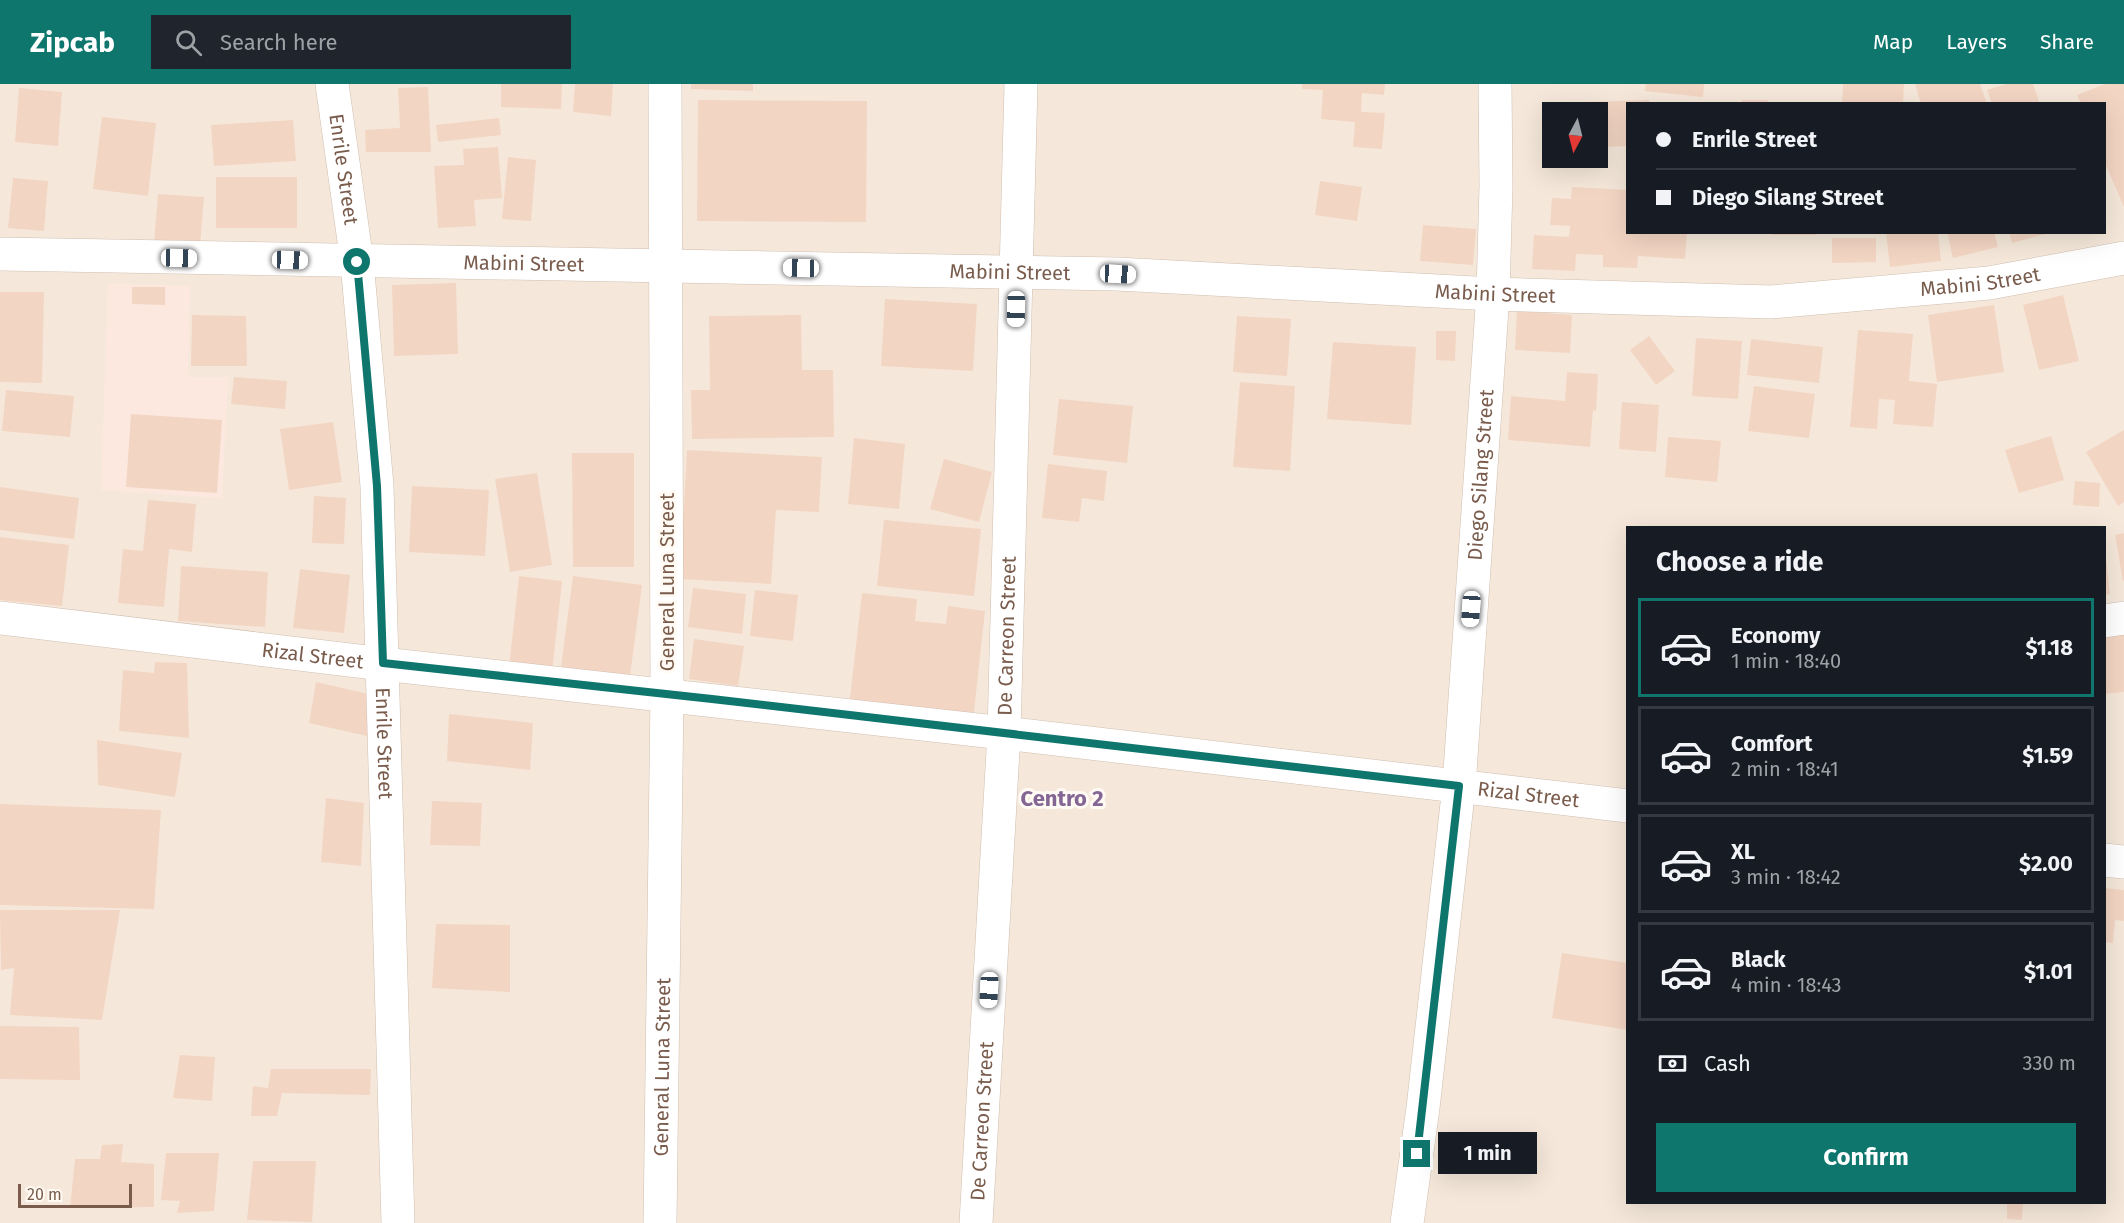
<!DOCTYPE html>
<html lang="en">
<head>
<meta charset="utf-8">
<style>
	body { margin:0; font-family:"Fira Sans",sans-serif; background:#20242c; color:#f1f3f6; height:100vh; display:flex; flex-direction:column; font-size:22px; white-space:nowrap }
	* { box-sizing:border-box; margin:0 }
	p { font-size:20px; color:#9ea1a6 }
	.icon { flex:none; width:33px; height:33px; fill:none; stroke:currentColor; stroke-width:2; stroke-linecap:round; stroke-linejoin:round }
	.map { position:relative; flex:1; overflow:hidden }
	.panel { position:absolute; left:1626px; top:442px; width:480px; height:678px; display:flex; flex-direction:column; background:#171b24; border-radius:0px; box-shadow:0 6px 24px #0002 }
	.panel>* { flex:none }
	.banner { position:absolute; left:1626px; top:18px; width:480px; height:132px; border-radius:0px; box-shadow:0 6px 24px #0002; display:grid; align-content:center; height:132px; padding:0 30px; background:#171b24 }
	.needle { width:39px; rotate:187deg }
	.tools { position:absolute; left:1542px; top:18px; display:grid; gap:12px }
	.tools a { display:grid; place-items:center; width:66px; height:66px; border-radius:0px; background:#171b24; box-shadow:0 6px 24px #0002; font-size:30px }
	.scale { position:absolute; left:18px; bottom:15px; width:114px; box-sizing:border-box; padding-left:6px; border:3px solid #7a5c4d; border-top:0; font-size:16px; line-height:21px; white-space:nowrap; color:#7a5c4d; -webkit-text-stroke:4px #fffaf3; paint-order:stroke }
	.end { position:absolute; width:27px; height:27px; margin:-14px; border:8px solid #0f766e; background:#fff; box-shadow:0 0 0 3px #fff }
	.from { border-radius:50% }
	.bubble { position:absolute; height:42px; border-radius:0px; background:#171b24; box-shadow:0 6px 24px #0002; font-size:20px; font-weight:700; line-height:42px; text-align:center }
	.car { position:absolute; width:18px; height:36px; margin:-18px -9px; border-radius:8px; box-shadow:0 0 4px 2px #0007; background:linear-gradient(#fff 24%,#345 0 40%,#fff 0 76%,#345 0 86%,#fff 0) }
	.banner b { display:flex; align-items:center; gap:21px; height:57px; font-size:22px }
	.banner b+b { border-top:2px solid #363941 }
	.banner i { width:15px; height:15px; background:#f1f3f6 }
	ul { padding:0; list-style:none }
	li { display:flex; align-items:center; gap:18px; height:99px; margin:0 12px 9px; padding:0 18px; border:3px solid #363941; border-radius:0px }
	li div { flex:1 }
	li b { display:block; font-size:22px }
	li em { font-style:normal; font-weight:700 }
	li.active { border-color:#0f766e }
	li>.icon { width:54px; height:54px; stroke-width:1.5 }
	h2 { padding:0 30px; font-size:27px; line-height:72px }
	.pay { display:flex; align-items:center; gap:15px; height:66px; padding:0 30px; font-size:22px }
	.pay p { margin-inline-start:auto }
	.primary-button { display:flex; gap:12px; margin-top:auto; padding:12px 30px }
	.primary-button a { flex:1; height:69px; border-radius:0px; background:#0f766e; color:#fff; font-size:24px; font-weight:700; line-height:69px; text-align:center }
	header { display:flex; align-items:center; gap:36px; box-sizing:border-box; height:84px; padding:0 30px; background:#0f766e; color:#fff }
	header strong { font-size:28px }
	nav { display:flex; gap:33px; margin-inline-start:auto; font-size:21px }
	.search { width:420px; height:54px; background:#20242c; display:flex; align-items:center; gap:15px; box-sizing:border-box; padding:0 21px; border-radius:0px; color:#9ea1a6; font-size:22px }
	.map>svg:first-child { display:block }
</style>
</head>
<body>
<header>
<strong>Zipcab</strong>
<div class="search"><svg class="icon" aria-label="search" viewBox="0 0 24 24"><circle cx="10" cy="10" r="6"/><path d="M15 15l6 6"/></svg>Search here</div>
<nav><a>Map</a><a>Layers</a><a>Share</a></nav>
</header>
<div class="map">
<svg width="2124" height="1139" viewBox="0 0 2124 1139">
	<rect width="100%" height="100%" fill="#fdf6ec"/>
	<path fill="#f5e8da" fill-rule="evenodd" d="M0,0H2124V1139H0ZM1628,20H2104V148H1628ZM1552,28H1598V74H1552ZM1628,444H2104V1119H1628Z"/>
	<path fill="#fde8e0" d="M108,200L190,202L188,293H228L222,414L101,406Z"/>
	<path fill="#f3d5c3" d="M501,0H562L561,25L501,23Z
		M575,0H613L611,32L573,28Z
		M691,0H753V7L691,5Z
		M1302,0H1385L1384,11L1362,9L1361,28L1385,29L1382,65L1353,63L1355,38L1321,35L1323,6L1302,5Z
		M1646,0H1704L1703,13L1645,7Z
		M1843,0H1904L1903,20H1842Z
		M1915,0H1980L1987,20H1921Z
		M2006,0H2033L2040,20H1992L1987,6Z
		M2105,0H2124V123L2104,77V20H2081L2077,11Z
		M428,3L431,68H366L365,46L400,44L398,4Z
		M19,4L62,8L58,62L15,58Z
		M698,16L867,17L866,138L697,137Z
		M1649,16L1650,20H1628V62L1600,63V80L1567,81V74H1598V28H1586L1585,18Z
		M1742,16H1768V20H1742Z
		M102,33L156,39L148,112L93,105Z
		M499,34L501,51L438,58L436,41Z
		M293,36L296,77L214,82L211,41Z
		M498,63L502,114L474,116L476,142L438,144L434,82L464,81L463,65Z
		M508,73L536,76L531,137L502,135Z
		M216,93H297V144H216Z
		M13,94L48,97L44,147L8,144Z
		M1320,97L1362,103L1357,137L1315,131Z
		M1572,103L1628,106V148H1687L1685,175L1638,172L1637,184L1603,183V171L1576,170L1575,187L1532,185L1534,151L1569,153L1570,142L1550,141L1552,114L1571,115Z
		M158,110L204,113L200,162L154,159Z
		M1423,141L1476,145L1473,181L1420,177Z
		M1772,148H1816L1817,151H1772Z
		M1886,148H1938L1941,177L1890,183Z
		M1947,148H1994L1998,163L1953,174Z
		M2009,148H2049V149L2012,159Z
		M1832,154H1876V178L1832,179Z
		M456,199L458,270L394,272L392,201Z
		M132,203H165V221L132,220Z
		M0,208H44L42,299L0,298Z
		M2063,211L2079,277L2039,286L2023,221Z
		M885,215L977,220L973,287L881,282Z
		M1994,221L2004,288L1937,298L1928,231Z
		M1517,227L1572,231L1570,269L1515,266Z
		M192,231L246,232L247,282H191Z
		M801,231L802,286H833L834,353L692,355L691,306H710L709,232Z
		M1237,232L1291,235L1287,292L1233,288Z
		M1858,246L1913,250L1909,297L1937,300L1933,343L1893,340L1895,316L1879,315L1877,345L1850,343Z
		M1436,247H1456L1455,277L1436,276Z
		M1649,252L1675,287L1656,301L1630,266Z
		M1696,254L1742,257L1738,315L1692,312Z
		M1751,255L1823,263L1819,299L1747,291Z
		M1333,258L1416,263L1411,341L1327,335Z
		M1567,288L1598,290L1596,327L1593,326L1590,363L1508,356L1511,312L1565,317Z
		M234,293L287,297L285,325L231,320Z
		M1240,298L1295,302L1290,387L1233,383Z
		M1754,302L1815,310L1809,354L1748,347Z
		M6,306L74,312L70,353L2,347Z
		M1059,315L1133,322L1127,379L1053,371Z
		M1622,318L1659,321L1656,368L1619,365Z
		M131,330L222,336L217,409L126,403Z
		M333,338L342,398L289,406L280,345Z
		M2124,346V418L2118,422L2086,368Z
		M2051,352L2064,396L2019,409L2005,366Z
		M1668,353L1721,357L1717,398L1665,393Z
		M854,354L905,360L899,425L848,420Z
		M687,366L822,373L819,428L776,426L771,500L680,495Z
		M572,369H634V483H573Z
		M944,375L992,388L979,438L930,425Z
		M1048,380L1107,387L1104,417L1082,414L1079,438L1042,434Z
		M537,389L552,481L510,488L495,395Z
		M2075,397L2100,399L2099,423L2073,421Z
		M412,402L489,406L485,472L409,468Z
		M0,403L79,414L74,455L0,446Z
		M314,412L346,414L344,460L312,459Z
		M148,416L196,420L192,468L169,465L164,523L118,519L123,465L143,467Z
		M884,436L981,445L974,512L877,502Z
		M2124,449V497H2123L2115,451Z
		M0,453L69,461L62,522L0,516Z
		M2104,474H2106L2110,510L2104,511Z
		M181,482L268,488L265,543L178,537Z
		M300,485L350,491L344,549L293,544Z
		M519,492L562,497L552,589L509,584Z
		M573,492L642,501L630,592L561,583Z
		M693,504L746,510L742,550L688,543Z
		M755,506L798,511L793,557L750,552Z
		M862,509L917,515L915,537L946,540L948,522L985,527L973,637L849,623Z
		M2124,546V608L2104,610V548Z
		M694,555L744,562L738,602L689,595Z
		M155,578L187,579L189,654L119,647L123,586L154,589Z
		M316,598L373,611L367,652L309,639Z
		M449,630L533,639L530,686L447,677Z
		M97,656L182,669L175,713L98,701Z
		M326,714L364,719L361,782L321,778Z
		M432,717L482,719L480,762L430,761Z
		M0,720L161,726L154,825L0,821Z
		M2104,804L2124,806V837L2115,836L2113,859L2104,858Z
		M0,826H120L102,936L10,931L14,884L1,886Z
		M436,840L510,841V908L432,904Z
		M1562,869L1628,879V946L1552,934Z
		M0,942L79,943L80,996L0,995Z
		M180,971L215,973L212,1017L173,1014Z
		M271,985H371L370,1011L282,1009L277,1032H251L253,1002L268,1004Z
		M123,1060L121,1078L154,1080V1123L70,1124L75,1075H100L102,1061Z
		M166,1069H219L214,1127L177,1129L180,1117L161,1116Z
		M253,1077H316L312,1138L247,1136Z
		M2007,1119H2023L2022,1136L2007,1135Z"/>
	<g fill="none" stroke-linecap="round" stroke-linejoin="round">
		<g stroke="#d1beb0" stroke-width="34">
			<g id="minor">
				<path id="s1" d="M332,0L357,178L377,402L398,1139"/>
				<path id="s2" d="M0,170L1117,190L1493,210L1771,218L1989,199L2124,174"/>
				<path d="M2104,537L2124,534"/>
				<path id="s3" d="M1004,649L1628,722"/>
				<path d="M2104,776L2124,778"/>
				<path id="s4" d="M660,1139L667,610L665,0"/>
				<path id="s5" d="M1407,1139L1423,1024L1459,702L1493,210L1496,102L1495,0"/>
			</g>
		</g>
		<g stroke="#d1beb0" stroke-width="34">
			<g id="tertiary">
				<path id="s6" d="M0,534L383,580L1004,649"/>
				<path id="s7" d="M976,1139L1004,649L1021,0"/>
			</g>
		</g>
		<use href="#minor" stroke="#fff" stroke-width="33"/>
		<use href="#tertiary" stroke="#fff" stroke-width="33"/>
	</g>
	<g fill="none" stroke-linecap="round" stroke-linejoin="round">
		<path stroke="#0f766e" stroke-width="8" d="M357,178L377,402L383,579L712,615L1459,702L1417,1070"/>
	</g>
	<g text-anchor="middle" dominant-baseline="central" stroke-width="6" stroke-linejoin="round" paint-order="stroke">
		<g font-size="20" fill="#7a5c4d" stroke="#fffaf3">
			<text stroke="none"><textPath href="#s1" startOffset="86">Enrile Street</textPath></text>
			<text stroke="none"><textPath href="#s2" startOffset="524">Mabini Street</textPath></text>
			<text stroke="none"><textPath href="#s2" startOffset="1010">Mabini Street</textPath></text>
			<text stroke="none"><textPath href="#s2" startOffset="1982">Mabini Street</textPath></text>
			<text stroke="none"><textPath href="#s2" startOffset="1496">Mabini Street</textPath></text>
			<text stroke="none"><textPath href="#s5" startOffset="752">Diego Silang Street</textPath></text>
			<text transform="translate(667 498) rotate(-90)">General Luna Street</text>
			<text stroke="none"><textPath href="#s7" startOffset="588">De Carreon Street</textPath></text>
			<text stroke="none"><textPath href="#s6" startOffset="315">Rizal Street</textPath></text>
			<text stroke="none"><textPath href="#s1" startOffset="662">Enrile Street</textPath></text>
			<text stroke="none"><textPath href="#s3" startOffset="528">Rizal Street</textPath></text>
			<text stroke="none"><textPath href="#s4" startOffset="156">General Luna Street</textPath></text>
			<text stroke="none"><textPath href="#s7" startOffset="102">De Carreon Street</textPath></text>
		</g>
		<g font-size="22" font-weight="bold" fill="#846695" stroke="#fffaf3">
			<text x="1062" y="714">Centro 2</text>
		</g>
	</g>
</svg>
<div class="tools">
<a><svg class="needle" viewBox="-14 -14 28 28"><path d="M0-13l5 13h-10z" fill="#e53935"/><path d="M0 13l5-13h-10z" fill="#9ea1a6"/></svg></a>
</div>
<div class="scale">20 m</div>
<i class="end from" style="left:357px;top:178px"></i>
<i class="end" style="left:1417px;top:1070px"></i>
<div class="bubble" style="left:1438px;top:1048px;width:99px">1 min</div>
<i class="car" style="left:179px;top:174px;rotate:91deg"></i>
<i class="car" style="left:290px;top:176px;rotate:92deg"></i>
<i class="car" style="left:801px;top:184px;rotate:271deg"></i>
<i class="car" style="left:1118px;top:190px;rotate:93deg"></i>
<i class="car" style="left:1016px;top:225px;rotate:181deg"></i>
<i class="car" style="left:1471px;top:525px;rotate:184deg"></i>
<i class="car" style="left:989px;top:906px;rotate:183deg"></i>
<div class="banner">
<b><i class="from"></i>Enrile Street</b>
<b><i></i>Diego Silang Street</b>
</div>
<section class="panel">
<h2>Choose a ride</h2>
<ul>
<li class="active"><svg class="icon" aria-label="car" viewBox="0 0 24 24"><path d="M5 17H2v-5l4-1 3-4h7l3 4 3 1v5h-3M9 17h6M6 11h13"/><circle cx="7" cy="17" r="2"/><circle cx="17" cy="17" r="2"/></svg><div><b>Economy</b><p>1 min · 18:40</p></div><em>$1.18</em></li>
<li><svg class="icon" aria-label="car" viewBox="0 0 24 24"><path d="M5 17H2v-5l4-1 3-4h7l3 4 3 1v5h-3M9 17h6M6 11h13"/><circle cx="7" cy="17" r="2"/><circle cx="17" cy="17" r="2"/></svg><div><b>Comfort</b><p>2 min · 18:41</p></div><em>$1.59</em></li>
<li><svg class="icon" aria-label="car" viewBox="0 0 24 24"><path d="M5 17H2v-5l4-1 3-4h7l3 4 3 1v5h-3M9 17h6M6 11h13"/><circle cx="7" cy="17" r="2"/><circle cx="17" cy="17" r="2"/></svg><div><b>XL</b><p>3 min · 18:42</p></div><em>$2.00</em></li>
<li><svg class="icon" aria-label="car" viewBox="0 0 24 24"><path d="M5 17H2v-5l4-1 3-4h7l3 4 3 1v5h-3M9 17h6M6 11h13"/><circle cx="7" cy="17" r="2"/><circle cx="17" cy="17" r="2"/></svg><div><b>Black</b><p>4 min · 18:43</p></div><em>$1.01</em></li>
</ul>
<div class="pay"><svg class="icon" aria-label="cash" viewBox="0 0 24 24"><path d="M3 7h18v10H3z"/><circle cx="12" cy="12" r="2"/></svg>Cash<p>330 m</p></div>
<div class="primary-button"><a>Confirm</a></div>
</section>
</div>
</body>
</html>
